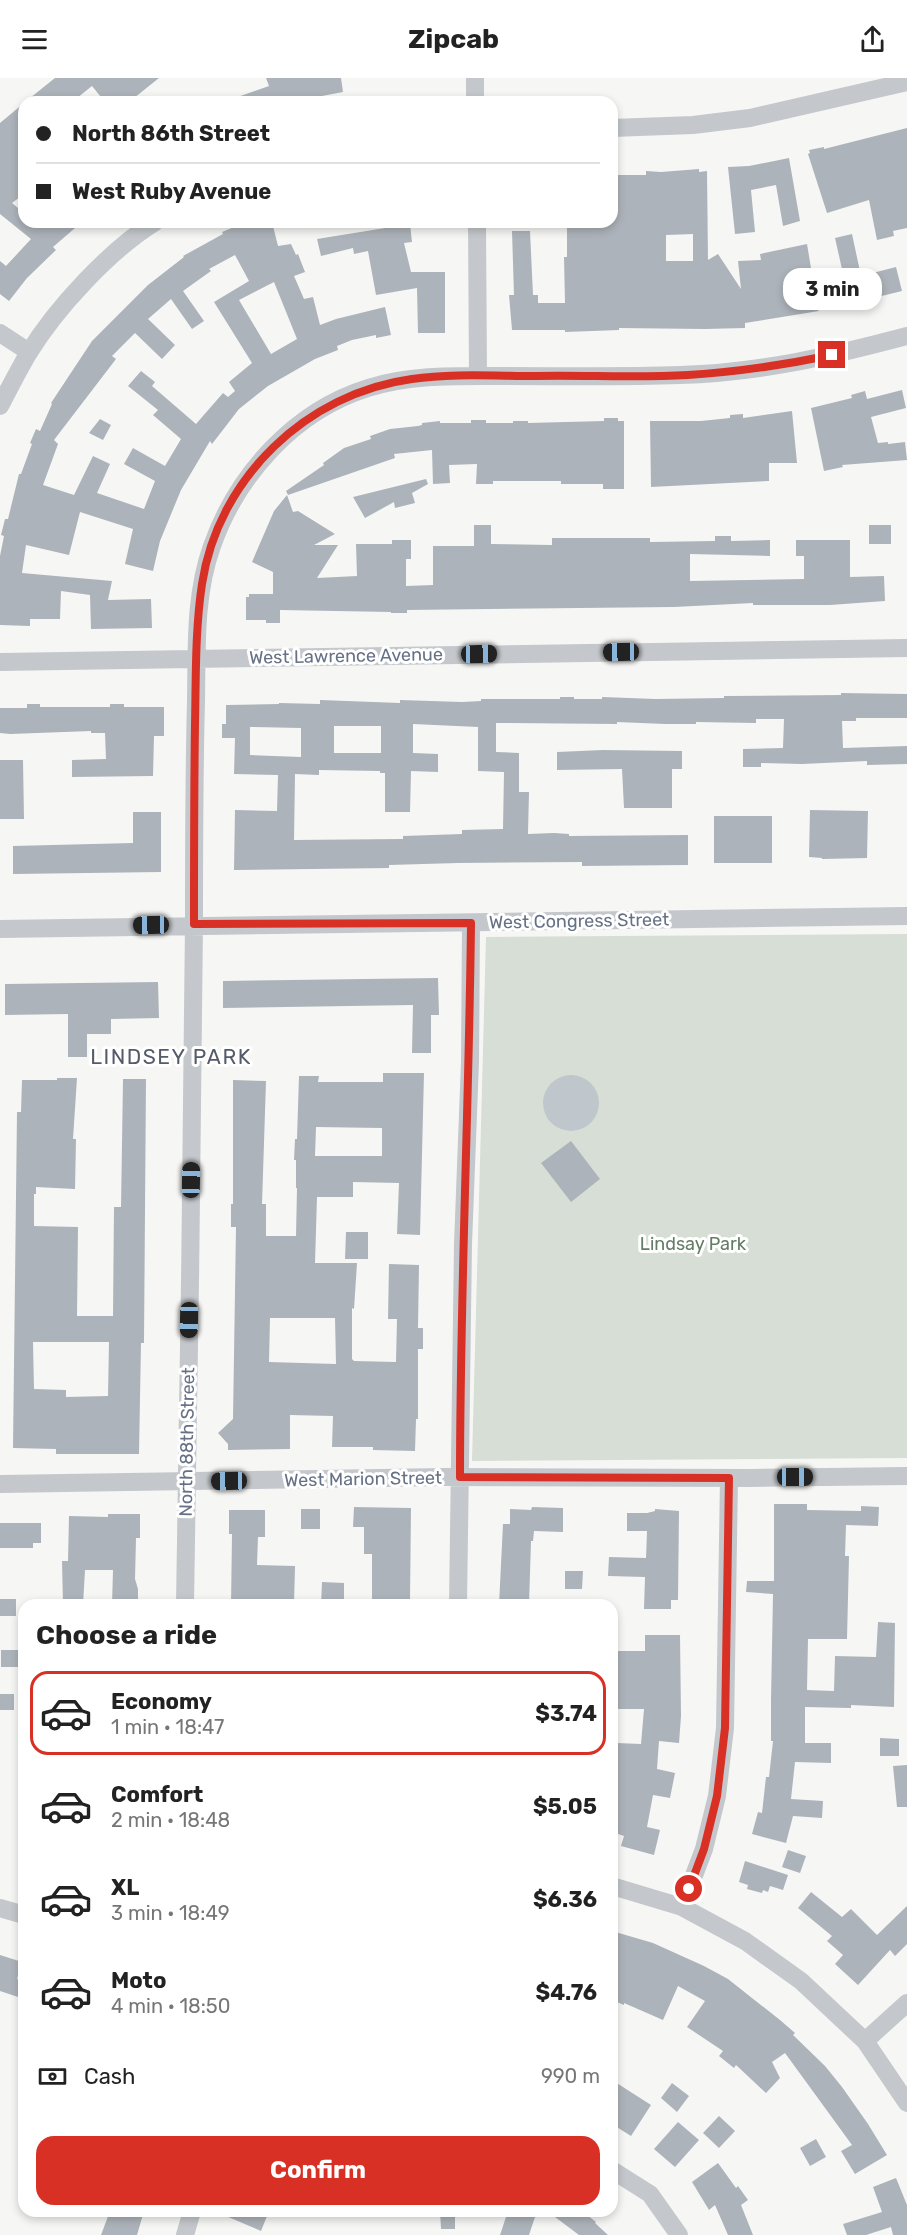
<!DOCTYPE html>
<html lang="en">
<head>
<meta charset="utf-8">
<style>
	body { margin:0; font-family:Rubik,sans-serif; background:#f2f2f2; color:#222; height:100vh; display:flex; flex-direction:column; font-size:22px; white-space:nowrap }
	* { box-sizing:border-box; margin:0 }
	p { font-size:20px; color:#767676 }
	.icon { flex:none; width:33px; height:33px; fill:none; stroke:currentColor; stroke-width:2; stroke-linecap:round; stroke-linejoin:round }
	.map { position:relative; flex:1; overflow:hidden }
	.drawer { position:absolute; left:18px; top:1521px; width:600px; height:618px; display:flex; flex-direction:column; background:#fff; border-radius:18px; box-shadow:0 3px 9px #0003 }
	.drawer>* { flex:none }
	.banner { position:absolute; left:18px; top:18px; width:600px; height:132px; border-radius:18px; box-shadow:0 3px 9px #0003; display:grid; align-content:center; height:132px; padding:0 18px; background:#fff }
	.end { position:absolute; width:27px; height:27px; margin:-14px; border:8px solid #d93025; background:#fff; box-shadow:0 0 0 3px #fff }
	.from { border-radius:50% }
	.bubble { position:absolute; height:42px; border-radius:18px; background:#fff; box-shadow:0 3px 9px #0003; font-size:20px; font-weight:700; line-height:42px; text-align:center }
	.car { position:absolute; width:18px; height:36px; margin:-18px -9px; border-radius:8px; box-shadow:0 0 4px 2px #0007; background:linear-gradient(#222 24%,#8ab4d8 0 40%,#222 0 76%,#8ab4d8 0 86%,#222 0) }
	.banner b { display:flex; align-items:center; gap:21px; height:57px; font-size:22px }
	.banner b+b { border-top:2px solid #e0e0e0 }
	.banner i { width:15px; height:15px; background:#222 }
	ul { padding:0; list-style:none }
	li { display:flex; align-items:center; gap:18px; height:84px; margin:0 12px 9px; padding:0 6px; border:3px solid transparent; border-radius:18px }
	li div { flex:1 }
	li b { display:block; font-size:22px }
	li em { font-style:normal; font-weight:700 }
	li.active { border-color:#d93025 }
	li>.icon { width:54px; height:54px; stroke-width:1.5 }
	h2 { padding:0 18px; font-size:27px; line-height:72px }
	.pay { display:flex; align-items:center; gap:15px; height:66px; padding:0 18px; font-size:22px }
	.pay p { margin-inline-start:auto }
	.cta { display:flex; gap:12px; margin-top:auto; padding:12px 18px }
	.cta a { flex:1; height:69px; border-radius:18px; background:#d93025; color:#fff; font-size:24px; font-weight:700; line-height:69px; text-align:center }
	header { display:flex; justify-content:space-between; align-items:center; height:78px; padding:0 18px; background:#fff; font-size:27px; font-weight:700 }
	.map>svg:first-child { display:block }
</style>
</head>
<body>
<header><svg class="icon" aria-label="menu" viewBox="0 0 24 24"><path d="M4 6h16M4 12h16M4 18h16"/></svg>Zipcab<svg class="icon" aria-label="share" viewBox="0 0 24 24"><path d="M12 15V3M7 8l5-5 5 5M5 13v7h14v-7"/></svg></header>
<div class="map">
<svg width="907" height="2157" viewBox="0 0 907 2157">
	<rect width="100%" height="100%" fill="#f6f7f4"/>
	<path fill="#d7ded5" d="M907,856V1380L472,1383L486,859Z"/>
	<path fill="#bfc7cd" d="M543 1025a28 28 0 1 1 56 0a28 28 0 1 1-56 0Z"/>
	<path fill="#adb3ba" fill-rule="evenodd" d="M55,0H159L129,24H105L92,8L72,24H25Z
		M266,0H341L343,14L306,21L307,24H229V22L269,8Z
		M24,25V77L18,82L24,90V116L12,125L24,135V144H82L53,169L56,172L27,200L9,223L0,216V183L6,188L31,161L0,136V45Z
		M907,50V150L893,153L894,158L877,162L869,122L827,135L808,76L810,75L809,72L824,69V71Z
		M789,80L800,143L783,148L776,107L751,112L755,154L735,156L728,89L749,88Z
		M699,91V94L707,93L708,182L718,176L741,211L738,183L761,182L760,176L807,166L814,208L844,200L835,160L852,156L861,198L896,189L902,213L849,226V224L818,232L819,233L745,245V250L705,251L619,250V252L565,254V252H512L509,217H514L512,153H530L533,217H538V225H565L564,179H567V144H612V97H646V93L661,94ZM693,156V183H666V157Z
		M246,144H272L278,168L291,166L296,177L298,176L305,194L294,198L304,221L313,219L320,247L336,241L385,229L391,257L376,260V257L352,262L337,268L338,272L315,281L268,308L239,331L212,366L210,363L181,412L160,463L153,493L125,486L133,451L80,434L69,477L26,467L22,495L112,503L108,522L151,521L152,550L91,551L90,517L61,513L60,541H30V548L0,547V478L4,458L1,457L5,441H8L19,396H21L32,366L30,365L36,351L40,353L52,326L51,325L92,263L148,207L184,179L183,178L223,156L222,154ZM235,177L249,203L214,224L252,285L229,304L235,313L228,319L223,315L196,346L152,308L155,304L141,293L128,308L158,332L153,337L181,361L165,388L133,370L124,386L155,403L144,431L97,415L110,386L93,378L74,417L43,407L58,366L54,362L116,281L112,278L135,255L162,281L175,267L148,241L171,221L192,251L204,243L183,213L211,193L209,191ZM274,204L297,261L271,276L239,222Z
		M410,146L412,164L404,165L411,194H445V255H418L417,210L376,217L368,173L354,176L353,170L321,178L317,161Z
		M902,312L906,330L871,339L878,365L888,364V366L905,364L907,382L842,387L843,389L824,393L811,330L852,320L851,317L865,313L867,321Z
		M792,333L797,385H769V403L651,409L650,343H701L730,340V337L743,336V340Z
		M604,340H618V343H624V411H603V406H561V403H493V406H476L477,386L449,387L450,405L433,406L432,372L394,376L395,380L288,417L286,413L324,387L323,385L344,370L371,361L370,358L390,351L418,348L422,347V345L440,343V345H471V342H486V345H513V343H528V345L604,343Z
		M100,341L111,347L103,362L89,355Z
		M426,401L428,406L412,415L415,425L395,430L394,424L365,440L353,419Z
		M287,417L293,434L298,433L335,456L314,467H338L317,500L357,498L356,466H392V462H411V481H406V508L433,507V468H474V447H491V466L552,467V460H650V464L715,463V458H731V463L770,462V478L690,476V503L804,501V478H796V462H850V499L884,498L885,523L830,527H753V525L674,529L407,532V535H391V534L280,532V545H266V542H246V519H249V516H273V494L252,484L274,433Z
		M869,447H891V466H869Z
		M841,615L907,616V640H856V643H842L843,670L907,668V686L867,687V683L802,686L761,685V689H743V671L783,670L784,641H756V645L696,644V646H665L617,644V646L496,645V674L519,675V714H529L528,756L554,755L569,756V758L688,757V787L582,788V784L458,785L389,787V790L234,792L235,732L277,733L278,697L234,696L235,660H222V646H226V627L279,626V625L320,626V622L400,625V622L462,624L481,623V621H560V619H574V621H602V619L656,621L724,620V618L841,617ZM413,646L478,649V693L504,694L503,751L462,752V756L403,758V761L294,762L295,696L319,697V692L380,693V695H385V734H410L411,693L438,694V676L413,675ZM334,648H381V675H334ZM250,649L301,650V679L250,677Z
		M27,626H40V629H110V626H124V629H164V658H154L153,698L72,699V682L106,681L105,655H91V653L10,656L0,655V630H27Z
		M603,672L682,673V691H672V730H624L622,691L557,692V674Z
		M0,682H23L24,741H0Z
		M810,732L868,733L867,780L822,781V780L809,779Z
		M133,734H161V794L13,796V768L133,765Z
		M714,738H772V785H714Z
		M438,900L439,937H431V975H412L413,927L223,930V903Z
		M158,904L159,940L111,941V956H87V979H68V936L5,937V906Z
		M383,995H424L420,1157L397,1156L399,1105L353,1104V1119H317L315,1185H357L354,1231L352,1230V1281L354,1283L396,1284L397,1241H388L389,1186L419,1187L418,1250H423V1271H418V1341H416L415,1373L373,1372V1369H332L333,1338L290,1337V1371L228,1372V1366L218,1355L233,1341L236,1149H231V1126H233V1002L266,1003L262,1126H266V1158H296L297,1110H296V1082H294L295,1061H297L299,998H319L318,1004H383ZM316,1049L382,1050V1078H315ZM270,1240H335L336,1286L269,1284Z
		M57,1000H77L73,1061H76L75,1111L36,1109V1116H34V1148L78,1149L77,1238H113L114,1129H121L123,1001H146L144,1265H141L139,1376H56V1371L13,1370L17,1034H21L22,1002H57ZM33,1264H109L108,1318L66,1319V1312L34,1311Z
		M571,1063L600,1101L571,1124L541,1085Z
		M346,1154H368V1181H345Z
		M774,1426H807V1432L861,1433V1428L879,1429L878,1448L846,1447L845,1478H849L847,1561H808L807,1612L834,1613L835,1578L876,1579L878,1544L895,1545L894,1629L851,1627V1630L805,1629V1665H831V1685L795,1684L791,1721L823,1723L822,1740L793,1738L786,1765L752,1756L758,1734L762,1735L766,1699H769L773,1663H771V1622L773,1516L746,1514L747,1503H774Z
		M354,1429L411,1430L410,1522H372V1476H364V1449H353Z
		M532,1429L563,1430V1454L534,1453L533,1463H531L529,1527H499L503,1446H510V1431L531,1432Z
		M301,1431H320V1451H301Z
		M655,1431L679,1433L678,1522H671V1531H644L645,1499L608,1498L609,1479L646,1480L647,1453H627V1435H647L655,1433Z
		M229,1432H265V1459H258L257,1487L295,1488L294,1527H231L232,1456H229Z
		M108,1436H140V1460H136L135,1501L138,1511V1527H112L113,1492H85L83,1527H63L62,1483H68L69,1438L108,1439Z
		M0,1445H41V1465H33V1470H0Z
		M565,1493H583L582,1511H565Z
		M322,1504L344,1505V1527H321Z
		M0,1521H16V1538H0Z
		M645,1557H680L681,1638L679,1665L659,1663L657,1691L675,1695L670,1720L653,1717L647,1749L660,1752L654,1777L621,1768L624,1758L612,1754V1707H615L617,1665L641,1666L644,1631H612V1573H645Z
		M1,1572H20V1589H1Z
		M0,1616H14V1632H0Z
		M880,1660L899,1661V1678H880Z
		M907,1687V1729H897L893,1688Z
		M788,1772L806,1778L800,1795L782,1789Z
		M745,1783L788,1797L783,1812L770,1808L768,1814L763,1812L762,1815L747,1811L748,1807L739,1804Z
		M811,1814L842,1839L851,1831L877,1857L907,1828V1866L895,1878L890,1872L858,1907L835,1886L843,1877L827,1863L832,1858L798,1830Z
		M612,1853L653,1865L704,1888L728,1901L780,1942L795,1955L793,1957L825,1988L842,2009L868,2046L887,2077L855,2096L841,2073L852,2067L785,1975L772,1984L780,2000L766,2015L736,1987L734,1990L719,1978L723,1973L687,1949L705,1923L678,1908L663,1942L624,1925V1927L612,1922Z
		M0,1877L22,1884L17,1901L24,1903V1921L0,1913Z
		M612,2002L651,2027L631,2058L612,2046Z
		M672,2005L689,2018L677,2034L661,2020Z
		M719,2038L735,2053L719,2070L703,2055Z
		M678,2044L699,2062L675,2089L654,2071Z
		M816,2061L826,2079L810,2088L800,2070Z
		M718,2085L736,2110L738,2108L748,2122L741,2127L753,2157H728L715,2127L709,2132L692,2104Z
		M896,2100L907,2127V2157H893L891,2149L866,2157H847L843,2146L882,2134L873,2109Z
		M110,2133H144L137,2157H101Z
		M214,2133H269L261,2153Z
		M440,2133H455V2151H441Z
		M508,2133H537L529,2157H500Z
		M547,2133H582L596,2144L595,2145L608,2157H579Z"/>
	<g fill="none" stroke-linecap="round" stroke-linejoin="round">
		<path stroke="#c4c7cb" stroke-width="18" d="M475,0V24
			M612,50L693,47L750,40L907,4
			M477,144L478,298
			M0,255L29,274
			M0,328C9,311 18,293 28,276C56,230 110,172 155,144
			M0,584L907,570
			M0,851L907,838
			M0,1406L444,1399L750,1400L907,1398
			M185,1527C188,1300 193,1072 194,845C194,771 194,697 196,623C197,572 194,518 212,468C237,397 294,333 368,310C411,296 460,298 505,298C564,298 622,299 680,297C758,295 832,278 907,258
			M458,1527L463,1166L470,984L471,845
			M612,1808L682,1829L745,1863L801,1903L865,1963L907,2025
			M682,1829L704,1771L717,1718L725,1650L729,1400
			M0,1830L24,1837
			M865,1963L907,1925
			M612,2092L650,2116L679,2157
			M185,2157L192,2133"/>
	</g>
	<g fill="none" stroke-linecap="round" stroke-linejoin="round">
		<path stroke="#d93025" stroke-width="8" d="M689,1811L704,1771L717,1718L725,1650L729,1400L460,1399C460,1214 469,1030 471,845L194,846C194,780 194,713 195,646C196,600 195,552 202,506C218,400 307,315 412,301C452,295 495,298 536,298C586,297 637,300 688,297C737,294 784,287 832,277"/>
	</g>
	<g text-anchor="middle" dominant-baseline="central" stroke-width="6" stroke-linejoin="round" paint-order="stroke">
		<g font-size="18" fill="#667185" stroke="#fff">
			<text transform="translate(346 578) rotate(-1)">West Lawrence Avenue</text>
			<text transform="translate(579 843) rotate(-1)">West Congress Street</text>
			<text transform="translate(187 1364) rotate(-89)">North 88th Street</text>
			<text transform="translate(363 1401) rotate(-1)">West Marion Street</text>
		</g>
		<g font-size="18" fill="#657c65" stroke="#fff">
			<text x="693" y="1166">Lindsay Park</text>
		</g>
		<g font-size="21" letter-spacing="1.5" fill="#545c6a" stroke="#fff">
			<text x="171" y="978">LINDSEY PARK</text>
		</g>
	</g>
</svg>
<i class="end from" style="left:689px;top:1811px"></i>
<i class="end" style="left:832px;top:277px"></i>
<div class="bubble" style="left:783px;top:190px;width:99px">3 min</div>
<i class="car" style="left:621px;top:574px;rotate:269deg"></i>
<i class="car" style="left:479px;top:576px;rotate:89deg"></i>
<i class="car" style="left:151px;top:847px;rotate:269deg"></i>
<i class="car" style="left:191px;top:1102px;rotate:1deg"></i>
<i class="car" style="left:189px;top:1242px;rotate:181deg"></i>
<i class="car" style="left:795px;top:1399px;rotate:90deg"></i>
<i class="car" style="left:229px;top:1403px;rotate:269deg"></i>
<div class="banner">
<b><i class="from"></i>North 86th Street</b>
<b><i></i>West Ruby Avenue</b>
</div>
<section class="drawer">
<h2>Choose a ride</h2>
<ul>
<li class="active"><svg class="icon" aria-label="car" viewBox="0 0 24 24"><path d="M5 17H2v-5l4-1 3-4h7l3 4 3 1v5h-3M9 17h6M6 11h13"/><circle cx="7" cy="17" r="2"/><circle cx="17" cy="17" r="2"/></svg><div><b>Economy</b><p>1 min · 18:47</p></div><em>$3.74</em></li>
<li><svg class="icon" aria-label="car" viewBox="0 0 24 24"><path d="M5 17H2v-5l4-1 3-4h7l3 4 3 1v5h-3M9 17h6M6 11h13"/><circle cx="7" cy="17" r="2"/><circle cx="17" cy="17" r="2"/></svg><div><b>Comfort</b><p>2 min · 18:48</p></div><em>$5.05</em></li>
<li><svg class="icon" aria-label="car" viewBox="0 0 24 24"><path d="M5 17H2v-5l4-1 3-4h7l3 4 3 1v5h-3M9 17h6M6 11h13"/><circle cx="7" cy="17" r="2"/><circle cx="17" cy="17" r="2"/></svg><div><b>XL</b><p>3 min · 18:49</p></div><em>$6.36</em></li>
<li><svg class="icon" aria-label="car" viewBox="0 0 24 24"><path d="M5 17H2v-5l4-1 3-4h7l3 4 3 1v5h-3M9 17h6M6 11h13"/><circle cx="7" cy="17" r="2"/><circle cx="17" cy="17" r="2"/></svg><div><b>Moto</b><p>4 min · 18:50</p></div><em>$4.76</em></li>
</ul>
<div class="pay"><svg class="icon" aria-label="cash" viewBox="0 0 24 24"><path d="M3 7h18v10H3z"/><circle cx="12" cy="12" r="2"/></svg>Cash<p>990 m</p></div>
<div class="cta"><a>Confirm</a></div>
</section>
</div>
</body>
</html>
